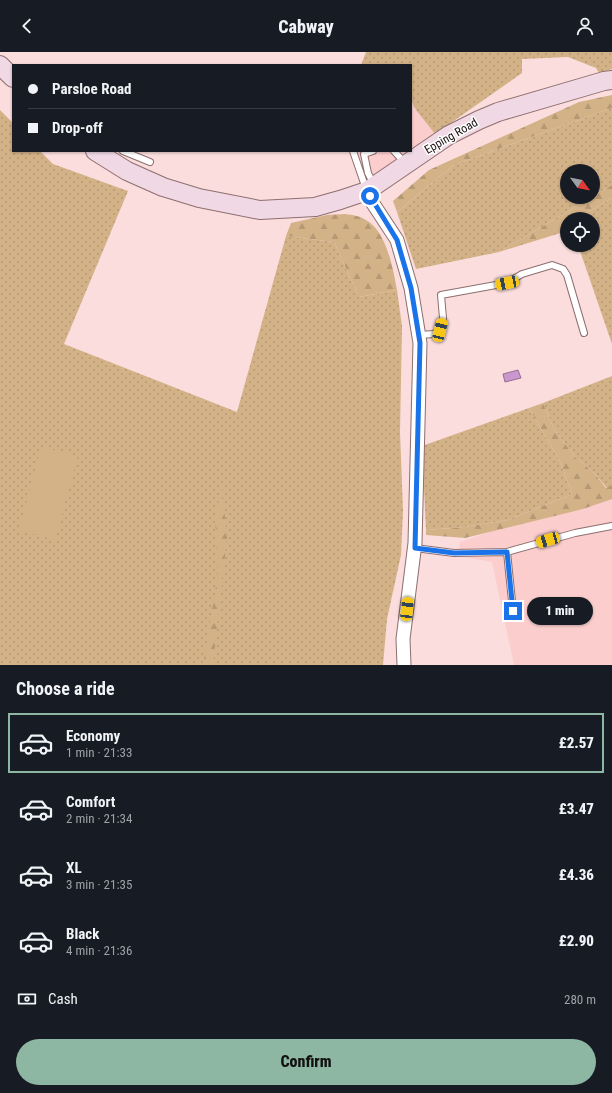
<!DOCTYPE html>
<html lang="en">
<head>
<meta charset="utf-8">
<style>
	body { margin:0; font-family:"Roboto Condensed",sans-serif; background:#242831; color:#f1f3f6; height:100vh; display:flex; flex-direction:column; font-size:15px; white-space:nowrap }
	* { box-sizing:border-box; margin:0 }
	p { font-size:13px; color:#9ea1a6 }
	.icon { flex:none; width:22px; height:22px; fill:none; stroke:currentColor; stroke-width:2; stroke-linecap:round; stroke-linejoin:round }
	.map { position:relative; height:613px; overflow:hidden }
	.side { display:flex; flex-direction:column; background:#171b24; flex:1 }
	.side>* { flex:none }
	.top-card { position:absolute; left:12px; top:12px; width:400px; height:88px; border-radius:0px; box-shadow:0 1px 3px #0004; display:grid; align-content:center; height:88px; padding:0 16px; background:#171b24 }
	.needle { width:26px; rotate:123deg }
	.fabs { position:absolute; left:560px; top:112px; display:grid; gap:8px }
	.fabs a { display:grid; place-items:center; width:40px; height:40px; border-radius:50%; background:#171b24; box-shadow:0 1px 3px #0004; font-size:20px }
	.end { position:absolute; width:18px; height:18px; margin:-9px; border:5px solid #1a73e8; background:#fff; box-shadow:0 0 0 2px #fff }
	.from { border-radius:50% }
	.bubble { position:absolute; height:28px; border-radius:14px; background:#171b24; box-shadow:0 1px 3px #0004; font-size:13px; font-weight:800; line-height:28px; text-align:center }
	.car { position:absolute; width:12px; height:24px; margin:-12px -6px; border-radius:5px; box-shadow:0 0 3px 1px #0007; background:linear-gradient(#f5c518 24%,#345 0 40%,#f5c518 0 76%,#345 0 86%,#f5c518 0) }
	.top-card b { display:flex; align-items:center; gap:14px; height:38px; font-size:15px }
	.top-card b+b { border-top:1px solid #363941 }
	.top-card i { width:10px; height:10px; background:#f1f3f6 }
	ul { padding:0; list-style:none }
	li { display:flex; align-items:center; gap:12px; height:60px; margin:0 8px 6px; padding:0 8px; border:2px solid transparent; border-radius:0px }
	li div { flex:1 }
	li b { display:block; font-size:15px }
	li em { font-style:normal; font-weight:800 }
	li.active { border-color:#8db6a3 }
	li>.icon { width:36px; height:36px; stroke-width:1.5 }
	h2 { padding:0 16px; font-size:18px; line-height:48px }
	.pay { display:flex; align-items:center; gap:10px; height:44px; padding:0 16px; font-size:15px }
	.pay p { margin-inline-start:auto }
	.button { display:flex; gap:8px; margin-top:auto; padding:8px 16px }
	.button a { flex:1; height:46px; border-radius:24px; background:#8db6a3; color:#111; font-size:16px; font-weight:800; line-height:46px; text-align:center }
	header { display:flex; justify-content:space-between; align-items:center; height:52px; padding:0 16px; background:#171b24; font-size:18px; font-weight:800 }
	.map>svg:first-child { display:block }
</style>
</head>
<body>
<header><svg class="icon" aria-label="back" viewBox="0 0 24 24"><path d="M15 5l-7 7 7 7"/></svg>Cabway<svg class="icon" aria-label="person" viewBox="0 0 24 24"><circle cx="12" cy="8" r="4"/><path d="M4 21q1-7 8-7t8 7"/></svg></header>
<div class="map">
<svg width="612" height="613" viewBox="0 0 612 613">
	<defs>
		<pattern id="grass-dots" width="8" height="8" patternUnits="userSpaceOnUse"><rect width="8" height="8" fill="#d3b288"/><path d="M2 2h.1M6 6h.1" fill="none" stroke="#b59874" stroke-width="1.8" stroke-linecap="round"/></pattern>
		<pattern id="forest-firs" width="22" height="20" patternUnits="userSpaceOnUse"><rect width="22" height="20" fill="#d3b288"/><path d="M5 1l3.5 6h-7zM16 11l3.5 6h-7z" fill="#b59874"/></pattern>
	</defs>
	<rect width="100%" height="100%" fill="#fbdddd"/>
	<path fill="#fbcdcd" d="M411,48L416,58L435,82L417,96L375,123L360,116L357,99H411Z
		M612,438V613H514L492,510L458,504L460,490Z"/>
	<path fill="url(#grass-dots)" fill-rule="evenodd" d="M366,0H612V17L599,21L596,16L568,5L522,7V21L435,82L416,58L411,48V13H361Z
		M612,56V133L499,200L416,217L397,160L454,113ZM567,119H593V145H567Z
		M0,58L13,71V99H40L53,112L128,139L64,292L237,360L286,184L334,190L359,245L397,238L402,274L400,380L403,459L401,503L387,567L383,613H0Z
		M612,146V292L578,193H593V167H581L585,162Z
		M612,324V433L607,436L594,421L575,405L554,377L543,351Z
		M529,356L561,411L572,442L508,468L464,475L426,478L422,394Z"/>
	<path fill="url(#forest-firs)" d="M612,43V56L454,113L397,160L393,149L429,118L579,50Z
		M612,133V146L585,162L581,167H567V179L499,200Z
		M345,162C353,163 360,164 366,168C387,180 393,217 397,238L359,245L334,190L286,184L291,171L327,163Z
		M543,351L554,377L575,405L594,421L606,436L612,433V447L583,457L465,486L426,483V478L464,475L508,468L572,442L561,411L529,356Z
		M222,434L227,486L213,613H203L218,521L215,466Z"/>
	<path fill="#d3b288" d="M41,395L78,404L55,488L19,478Z"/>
	<path fill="#c996cd" stroke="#946d94" d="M518,318L521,326L505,330L503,322Z"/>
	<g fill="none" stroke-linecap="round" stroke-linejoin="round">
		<g stroke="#8e6e6e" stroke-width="8">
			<path id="service" d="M123,99L150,110
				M353,99L366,137
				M373,99L364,102L368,121L374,133
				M394,99L405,111
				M419,283L434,282L440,278L443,266L441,243L507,231L522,222L552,213L563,217L567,223L584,281
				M415,496L454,501L507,500L575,481L612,474
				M507,500L513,559"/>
		</g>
		<g stroke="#8e6e6e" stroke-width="15">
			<path id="minor" d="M367,139L372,150L397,188L411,236L420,291L415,491L403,587L404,613"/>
		</g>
		<g stroke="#8e6e6e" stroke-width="20">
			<path id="secondary" d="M0,13L13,26
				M95,99L127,119L163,135L199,146L260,158L315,155L340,148L367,139L449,83L479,68L498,60L604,29L612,28"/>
		</g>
		<use href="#service" stroke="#fff" stroke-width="6"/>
		<use href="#minor" stroke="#fff" stroke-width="13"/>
		<use href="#secondary" stroke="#f0d9e4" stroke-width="18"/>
	</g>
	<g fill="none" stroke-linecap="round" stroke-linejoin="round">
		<path stroke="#1a73e8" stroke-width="5" d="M370,144L397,188L411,236L420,291L415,496L454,501L507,500L513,559"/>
	</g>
	<g text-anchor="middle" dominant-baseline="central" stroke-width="3" stroke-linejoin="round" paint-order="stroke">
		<g font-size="12" fill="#1a0e0e" stroke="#fff">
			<text transform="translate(451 84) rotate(-30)">Epping Road</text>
		</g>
	</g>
</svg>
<div class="fabs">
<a><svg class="needle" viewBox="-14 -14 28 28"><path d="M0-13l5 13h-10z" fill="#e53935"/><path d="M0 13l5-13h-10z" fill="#9ea1a6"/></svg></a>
<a><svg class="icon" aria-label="locate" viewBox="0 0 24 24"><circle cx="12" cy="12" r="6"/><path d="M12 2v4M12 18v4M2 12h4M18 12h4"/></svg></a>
</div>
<i class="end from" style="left:370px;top:144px"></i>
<i class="end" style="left:513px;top:559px"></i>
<div class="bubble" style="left:527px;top:545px;width:66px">1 min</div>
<i class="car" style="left:507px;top:231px;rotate:259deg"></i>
<i class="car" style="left:440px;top:278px;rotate:14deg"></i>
<i class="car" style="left:548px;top:488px;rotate:254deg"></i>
<i class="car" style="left:407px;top:557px;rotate:7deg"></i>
<div class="top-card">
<b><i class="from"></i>Parsloe Road</b>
<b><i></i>Drop-off</b>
</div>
</div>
<section class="side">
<h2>Choose a ride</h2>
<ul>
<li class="active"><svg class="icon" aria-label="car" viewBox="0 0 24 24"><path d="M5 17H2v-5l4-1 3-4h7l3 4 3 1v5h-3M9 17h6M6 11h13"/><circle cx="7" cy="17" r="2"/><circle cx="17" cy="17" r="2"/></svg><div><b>Economy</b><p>1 min · 21:33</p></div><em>£2.57</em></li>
<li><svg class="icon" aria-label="car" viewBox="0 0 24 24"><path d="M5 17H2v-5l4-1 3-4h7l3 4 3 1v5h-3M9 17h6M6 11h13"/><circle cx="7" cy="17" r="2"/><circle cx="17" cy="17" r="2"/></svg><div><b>Comfort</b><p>2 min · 21:34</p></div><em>£3.47</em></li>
<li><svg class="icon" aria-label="car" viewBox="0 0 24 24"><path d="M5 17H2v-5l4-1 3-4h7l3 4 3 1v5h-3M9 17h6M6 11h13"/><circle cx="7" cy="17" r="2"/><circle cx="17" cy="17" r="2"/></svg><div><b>XL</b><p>3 min · 21:35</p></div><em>£4.36</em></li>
<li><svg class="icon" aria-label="car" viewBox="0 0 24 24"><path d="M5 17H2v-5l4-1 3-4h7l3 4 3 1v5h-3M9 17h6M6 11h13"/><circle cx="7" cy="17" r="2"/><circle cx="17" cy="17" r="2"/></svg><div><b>Black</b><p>4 min · 21:36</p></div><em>£2.90</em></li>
</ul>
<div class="pay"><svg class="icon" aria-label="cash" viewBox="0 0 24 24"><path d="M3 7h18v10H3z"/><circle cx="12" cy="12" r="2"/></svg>Cash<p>280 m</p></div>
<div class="button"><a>Confirm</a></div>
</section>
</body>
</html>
